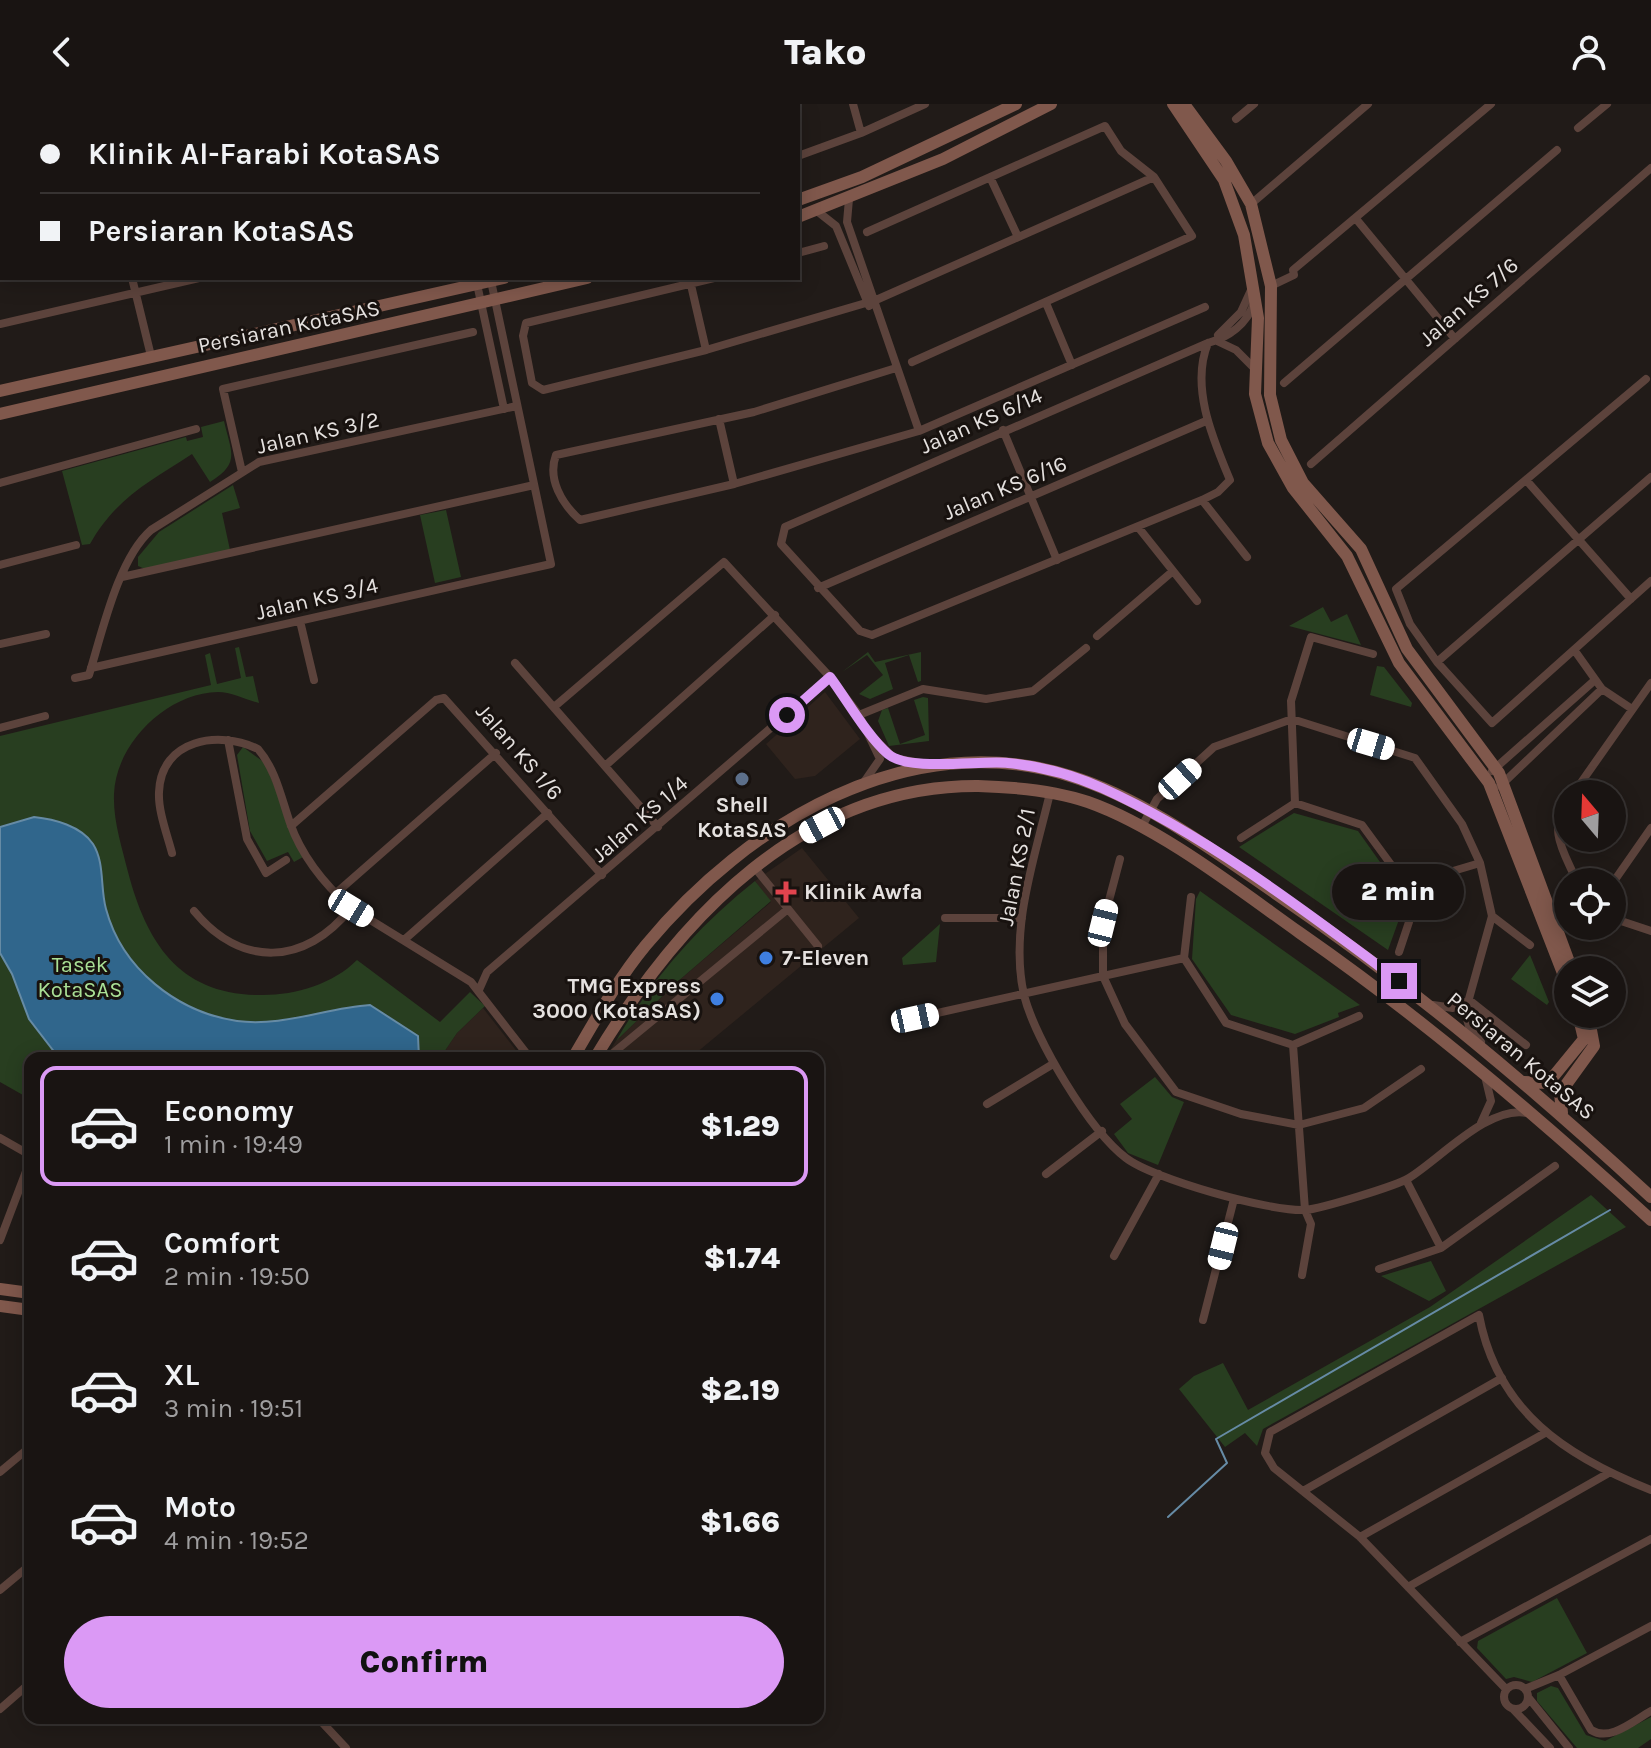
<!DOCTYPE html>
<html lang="en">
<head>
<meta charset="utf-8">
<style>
	body { margin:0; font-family:Karla,sans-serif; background:#221d1b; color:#f1f3f6; height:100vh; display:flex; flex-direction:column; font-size:30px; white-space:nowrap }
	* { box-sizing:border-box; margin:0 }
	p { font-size:26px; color:#9f9e9f }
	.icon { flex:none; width:44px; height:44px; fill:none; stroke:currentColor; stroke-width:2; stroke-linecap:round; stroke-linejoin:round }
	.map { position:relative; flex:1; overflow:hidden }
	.drawer { position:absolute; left:24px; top:948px; width:800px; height:672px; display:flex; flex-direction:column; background:#191412; border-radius:16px; box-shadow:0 4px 20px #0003,0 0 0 2px #373332 }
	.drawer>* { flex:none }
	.banner { position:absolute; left:0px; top:0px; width:800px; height:176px; box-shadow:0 4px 20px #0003,0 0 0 2px #373332; display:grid; align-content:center; height:176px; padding:0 40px; background:#191412 }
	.needle { width:52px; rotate:341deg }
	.tools { position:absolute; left:1554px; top:676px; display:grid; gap:16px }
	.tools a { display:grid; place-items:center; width:72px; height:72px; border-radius:50%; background:#191412; box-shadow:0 4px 20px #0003,0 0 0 2px #373332; font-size:40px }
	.end { position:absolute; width:36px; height:36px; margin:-18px; border:10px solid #db99f5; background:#111; box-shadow:0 0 0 4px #111 }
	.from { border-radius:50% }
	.bubble { position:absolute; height:56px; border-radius:28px; background:#191412; box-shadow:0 4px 20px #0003,0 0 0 2px #373332; font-size:26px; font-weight:800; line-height:56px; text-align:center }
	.car { position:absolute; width:24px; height:48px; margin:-24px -12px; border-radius:10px; box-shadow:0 0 6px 2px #0007; background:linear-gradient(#fff 24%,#345 0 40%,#fff 0 76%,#345 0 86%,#fff 0) }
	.banner b { display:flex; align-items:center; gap:28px; height:76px; font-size:30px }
	.banner b+b { border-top:2px solid #373332 }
	.banner i { width:20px; height:20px; background:#f1f3f6 }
	ul { padding:14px 0 0; list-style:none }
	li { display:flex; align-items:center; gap:24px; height:120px; margin:0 16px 12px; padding:0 24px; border:4px solid transparent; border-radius:16px }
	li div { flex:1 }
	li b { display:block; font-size:30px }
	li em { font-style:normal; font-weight:800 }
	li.selected { border-color:#db99f5 }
	li>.icon { width:72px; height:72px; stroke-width:1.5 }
	.button { display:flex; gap:16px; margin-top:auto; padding:16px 40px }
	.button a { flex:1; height:92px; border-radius:48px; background:#db99f5; color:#111; font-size:32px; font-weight:800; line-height:92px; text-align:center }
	header { display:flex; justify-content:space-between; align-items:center; height:104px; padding:0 40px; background:#191412; font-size:36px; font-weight:800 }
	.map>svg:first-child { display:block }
</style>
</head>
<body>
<header><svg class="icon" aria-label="back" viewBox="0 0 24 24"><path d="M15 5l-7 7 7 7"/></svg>Tako<svg class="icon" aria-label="person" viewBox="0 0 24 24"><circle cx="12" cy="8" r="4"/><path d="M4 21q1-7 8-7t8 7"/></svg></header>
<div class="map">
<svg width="1651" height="1644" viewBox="0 0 1651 1644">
	<rect width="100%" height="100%" fill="#211b18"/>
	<path fill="#2f231d" d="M825,588L860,635L815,672L795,675L766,640Z
		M802,744L859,814L690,954H605L616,937L676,879L771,798L755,777Z
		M483,904L522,954H440L457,929Z"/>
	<path fill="#283e20" d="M224,317C231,348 241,359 210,378L192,350C149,378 116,394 90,440L82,441L62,367L186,333L187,337L203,333L201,323Z
		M233,381L240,404L222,409L230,446L145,465L138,462V453L159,428Z
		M446,406L461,473L435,479L420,411Z
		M1323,503L1331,518L1347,510L1361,541L1289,522Z
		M239,543L246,573L253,572L259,599C247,596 231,588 218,588C167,589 116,639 114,690C113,717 122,743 128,768C147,840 180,892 263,891C296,891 333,880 357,856L440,918L470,888L485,902L457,929L440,954H30V995L0,978V632L211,581L205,551L210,549L217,580L241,574L235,544Z
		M868,548L875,558L921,548V577L918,578L909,551L885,559L893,585L870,595L859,590L883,571L867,551L842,568Z
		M1377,562L1384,563L1412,599L1411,603L1370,591Z
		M923,593L928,594L929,637L889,642L878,617L882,606L888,604L900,640L925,631L914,596Z
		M243,643L265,659L303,753L294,758L288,748L267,757L250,727L237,651Z
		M1294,709L1358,727L1397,782L1401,810L1388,846L1239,743Z
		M755,777L771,797L676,879L616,937C652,875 698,822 755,777Z
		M1200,787L1360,901L1338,909L1339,913L1295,930L1231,911L1192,855L1196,795Z
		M940,820L936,858L903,861L902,854Z
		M1530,851L1549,898L1547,901L1511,875Z
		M1155,973L1172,993L1184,998L1158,1061L1128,1049L1114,1030L1132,1015L1120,1000Z
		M1591,1091L1626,1123L1263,1325L1257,1342L1245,1329L1225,1343L1179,1285L1194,1272L1223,1259L1248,1306L1430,1203Z
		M1431,1157L1446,1187L1429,1197L1381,1172Z
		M1557,1494L1587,1549L1532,1578L1514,1573L1506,1575L1477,1544L1478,1537Z
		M1551,1582L1558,1584L1586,1631L1605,1637L1651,1613V1635L1638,1644H1577L1537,1597V1589Z"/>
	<path fill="#30668c" stroke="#668ba5" stroke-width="2" d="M34,713C54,715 81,722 93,740C105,759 100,784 106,805C122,865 177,908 237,917C283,923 325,904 370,901L418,932L419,954H59L29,915L12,870L0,849V723Z"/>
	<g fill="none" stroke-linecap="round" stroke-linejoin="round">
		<path stroke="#668ba5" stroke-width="2" d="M1168,1413L1227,1359L1216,1335L1610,1106"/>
		<path stroke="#5c433c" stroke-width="8" d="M123,0L124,2
			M200,0L201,2
			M277,0L278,2
			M653,0V2
			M853,0L861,29
			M333,2L341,0
			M710,2L716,0
			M1236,15L1254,0
			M1578,24L1607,0
			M798,52L861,29L925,0
			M990,73L1018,133
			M0,84L2,83
			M849,95L847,118L919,327
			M1251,100L1368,0
			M817,107L836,122L869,202
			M1357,116L1455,235
			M867,128L1105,22L1121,47L1154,73L1192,132L912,258
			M798,149L824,142
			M0,152H2
			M132,174L151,252
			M714,174L526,219L523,232L532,279L543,286L706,246L876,196L1154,73
			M477,180L504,305
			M691,181L706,246
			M1271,182L1294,171L1293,166L1491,0
			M1046,199L1072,261
			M0,220L199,174
			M1218,231L1241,208L1252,184
			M1217,237L1236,246L1256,266
			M1208,239C1190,283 1213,335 1230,376L1218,388L1202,396L872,531L860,527L781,440L785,423L1208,239C1229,233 1247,220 1254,199
			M896,264L754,308L556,351C547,375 562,400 580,416L734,380L919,327L1205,203
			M1646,275L1396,485L1410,520L1437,558L1492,619L1651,477
			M1284,279L1557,46
			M719,315L734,380
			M1003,326L1057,456
			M1311,360L1651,64
			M242,368L223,285L473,228
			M1526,376L1631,495
			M0,379L196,325
			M1202,396L1247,453
			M1138,423L1197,497
			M0,461L76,441
			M122,473L534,381
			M818,484L1206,317
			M300,517L314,576
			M1097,532L1173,467
			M0,540L46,530
			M1575,547L1602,585L1632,605
			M1437,558L1651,373
			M515,559L658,723
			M91,564L551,460L491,177
			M75,574L89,571C102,529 118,455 151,426L259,358L517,302
			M554,603L724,458L830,573L859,611L880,655L864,678
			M859,611L923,585L986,595L1033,587L1086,544
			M0,624L45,612
			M870,630L894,654L925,660
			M228,636L247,735L266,769L286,756
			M605,662L775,511
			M1492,667L1595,576
			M1500,682L1602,585
			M1050,689C1035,753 1009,825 1024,891C1035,935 1090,1027 1126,1054C1153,1075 1271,1108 1305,1106C1320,1105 1396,1082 1409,1074C1441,1054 1489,1001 1527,1009
			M1573,690L1651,579
			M1568,697C1547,727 1564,747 1577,778
			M1295,699L1291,597L1311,533L1373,550
			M291,722L436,596L444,594L602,771
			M1141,724L1157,695L1214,643L1292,615L1415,654L1462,720L1480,759L1492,812L1465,909L1470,925L1481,938
			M1241,734L1295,699L1362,721L1406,781L1409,818L1399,848
			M172,749C167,730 158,707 159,688C161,635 219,626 258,645C276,666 281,693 290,719C302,753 324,780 351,804L471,878L530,954
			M1120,755L1103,819V872L1125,920L1176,988L1241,1010L1299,1021L1364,1004L1421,965
			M755,764L818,842
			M1612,780L1651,724
			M1406,781L1480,759
			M335,790L496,649
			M1191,793L1184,854L1226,919L1293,941L1359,912
			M194,807C241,864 305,862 351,804
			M1492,812L1530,841
			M945,814H1022
			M1612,814L1651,827
			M404,836L548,709
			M479,886L487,868L830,573
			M1433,901L1453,904L1469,896L1526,941
			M915,914L1184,854
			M1293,941L1305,1106L1311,1120L1302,1171
			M607,954L788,805
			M987,1000L1053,960
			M1481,1019L1491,997L1485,972
			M0,1034L30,1051
			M1046,1070L1102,1027
			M1406,1076L1441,1144
			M0,1136L30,1057
			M1114,1152L1159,1070
			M1379,1165L1441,1144L1555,1062
			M1203,1216L1234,1095
			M0,1368L30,1343
			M1303,1387L1502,1274
			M1360,1433L1545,1329
			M1408,1483L1607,1370
			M0,1486L30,1461
			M1460,1538L1651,1435
			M1559,1571L1591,1626C1610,1638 1633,1617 1651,1607
			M1504 1593a12 12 0 1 1 24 0a12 12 0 1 1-24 0Z
			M1506,1585L1360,1433L1274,1364L1265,1349L1270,1328L1479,1211C1497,1308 1567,1353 1651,1386
			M1525,1585L1559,1571L1651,1522
			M1528,1593L1569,1644
			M0,1605L30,1579
			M1513,1605L1550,1644
			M318,1614L346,1644"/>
		<path stroke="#80584c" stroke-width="12" d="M1173,0L1224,76L1244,131L1258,214L1255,290L1268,339L1293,384L1347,452L1399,559L1489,679L1568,882
			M1184,0L1226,57L1251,100L1271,182L1270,291L1281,336L1303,379L1361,445L1407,545L1499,669L1572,866
			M798,96L862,73L1016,0
			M798,113L943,55L1051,0
			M0,287L504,174
			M0,310L587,174
			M573,954C596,915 617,876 646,841C747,719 909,621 1070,672C1148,696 1219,751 1285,796C1416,885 1535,986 1651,1093
			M595,954C679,814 803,681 978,682C1014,683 1053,686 1088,698C1159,723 1238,785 1300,829C1424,915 1540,1014 1651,1116
			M1524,978L1548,979L1584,935L1578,910
			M1562,1009L1560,989L1594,942L1588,910
			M0,1185L30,1189
			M0,1202L30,1206"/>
	</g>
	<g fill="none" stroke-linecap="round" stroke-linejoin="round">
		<path stroke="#db99f5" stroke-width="10" d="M787,611L830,573C847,596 868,633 888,650C909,668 980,656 1008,659C1041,662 1073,671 1102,684C1206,731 1308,809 1399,877"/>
	</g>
	<circle fill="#5c6f8a" stroke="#18120f" stroke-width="3" cx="742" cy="675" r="8"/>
	<path fill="#e0444e" stroke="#18120f" stroke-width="3" d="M782 776h8v8h8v8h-8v8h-8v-8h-8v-8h8z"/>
	<g fill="#3f7fe0" stroke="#18120f" stroke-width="3">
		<circle cx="766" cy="854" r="8"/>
		<circle cx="717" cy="895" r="8"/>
	</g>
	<g text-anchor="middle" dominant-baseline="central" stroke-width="6" stroke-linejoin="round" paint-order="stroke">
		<g font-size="22" fill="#e5e1df" stroke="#18120f">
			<text transform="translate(1469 198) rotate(-41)">Jalan KS 7/6</text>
			<text transform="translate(289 223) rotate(-12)">Persiaran KotaSAS</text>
			<text transform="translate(981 317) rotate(-24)">Jalan KS 6/14</text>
			<text transform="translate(318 329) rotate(-13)">Jalan KS 3/2</text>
			<text transform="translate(1005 384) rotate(-23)">Jalan KS 6/16</text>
			<text transform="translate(317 495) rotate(-13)">Jalan KS 3/4</text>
			<text transform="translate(519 648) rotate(49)">Jalan KS 1/6</text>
			<text transform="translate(640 715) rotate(-41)">Jalan KS 1/4</text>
			<text transform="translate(1017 763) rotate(-79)">Jalan KS 2/1</text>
			<text transform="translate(1521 952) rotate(40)">Persiaran KotaSAS</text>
		</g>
		<g font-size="22" font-weight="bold" fill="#e5e1df" stroke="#18120f" text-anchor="start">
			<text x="742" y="701" text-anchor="middle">Shell<tspan x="742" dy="25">KotaSAS</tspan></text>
			<text x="804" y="788">Klinik Awfa</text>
			<text x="782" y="854">7-Eleven</text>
			<text x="701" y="882" text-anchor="end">TMG Express<tspan x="701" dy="25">3000 (KotaSAS)</tspan></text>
		</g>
		<g font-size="22" fill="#aae096" stroke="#18120f">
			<text x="80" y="861">Tasek<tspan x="80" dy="25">KotaSAS</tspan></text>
		</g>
	</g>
</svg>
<div class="tools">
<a><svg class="needle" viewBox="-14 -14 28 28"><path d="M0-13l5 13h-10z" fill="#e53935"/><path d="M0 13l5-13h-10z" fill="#9f9e9f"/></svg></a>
<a><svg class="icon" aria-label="locate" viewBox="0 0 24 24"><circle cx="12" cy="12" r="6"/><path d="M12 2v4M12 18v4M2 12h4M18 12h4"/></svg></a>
<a><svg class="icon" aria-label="layers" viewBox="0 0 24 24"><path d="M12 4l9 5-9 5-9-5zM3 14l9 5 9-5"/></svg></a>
</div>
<i class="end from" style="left:787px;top:611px"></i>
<i class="end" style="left:1399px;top:877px"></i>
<div class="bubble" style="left:1332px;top:760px;width:132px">2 min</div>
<i class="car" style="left:1371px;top:640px;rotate:107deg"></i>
<i class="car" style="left:1180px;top:675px;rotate:48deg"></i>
<i class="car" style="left:822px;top:721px;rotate:242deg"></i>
<i class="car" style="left:351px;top:804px;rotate:121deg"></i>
<i class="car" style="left:1103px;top:819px;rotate:14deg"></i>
<i class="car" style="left:915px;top:914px;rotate:78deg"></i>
<i class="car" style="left:1223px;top:1142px;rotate:194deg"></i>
<div class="banner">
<b><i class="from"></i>Klinik Al-Farabi KotaSAS</b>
<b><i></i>Persiaran KotaSAS</b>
</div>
<section class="drawer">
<ul>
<li class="selected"><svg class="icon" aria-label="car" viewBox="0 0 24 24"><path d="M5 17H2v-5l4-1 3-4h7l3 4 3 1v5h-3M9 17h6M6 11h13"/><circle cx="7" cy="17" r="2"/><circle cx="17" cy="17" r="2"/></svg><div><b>Economy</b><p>1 min · 19:49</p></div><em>$1.29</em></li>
<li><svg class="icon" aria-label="car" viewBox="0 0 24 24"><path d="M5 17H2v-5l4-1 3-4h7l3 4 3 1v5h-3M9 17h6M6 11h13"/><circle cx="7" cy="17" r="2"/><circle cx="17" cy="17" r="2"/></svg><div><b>Comfort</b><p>2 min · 19:50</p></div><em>$1.74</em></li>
<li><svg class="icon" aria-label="car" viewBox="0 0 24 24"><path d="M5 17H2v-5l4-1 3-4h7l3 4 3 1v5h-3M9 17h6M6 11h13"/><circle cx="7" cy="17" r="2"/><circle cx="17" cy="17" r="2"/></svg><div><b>XL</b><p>3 min · 19:51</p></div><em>$2.19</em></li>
<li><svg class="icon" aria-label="car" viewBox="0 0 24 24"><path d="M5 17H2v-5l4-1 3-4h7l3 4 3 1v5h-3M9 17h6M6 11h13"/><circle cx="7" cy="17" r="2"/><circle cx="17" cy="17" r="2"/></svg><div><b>Moto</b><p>4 min · 19:52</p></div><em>$1.66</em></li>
</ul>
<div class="button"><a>Confirm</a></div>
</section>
</div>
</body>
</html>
